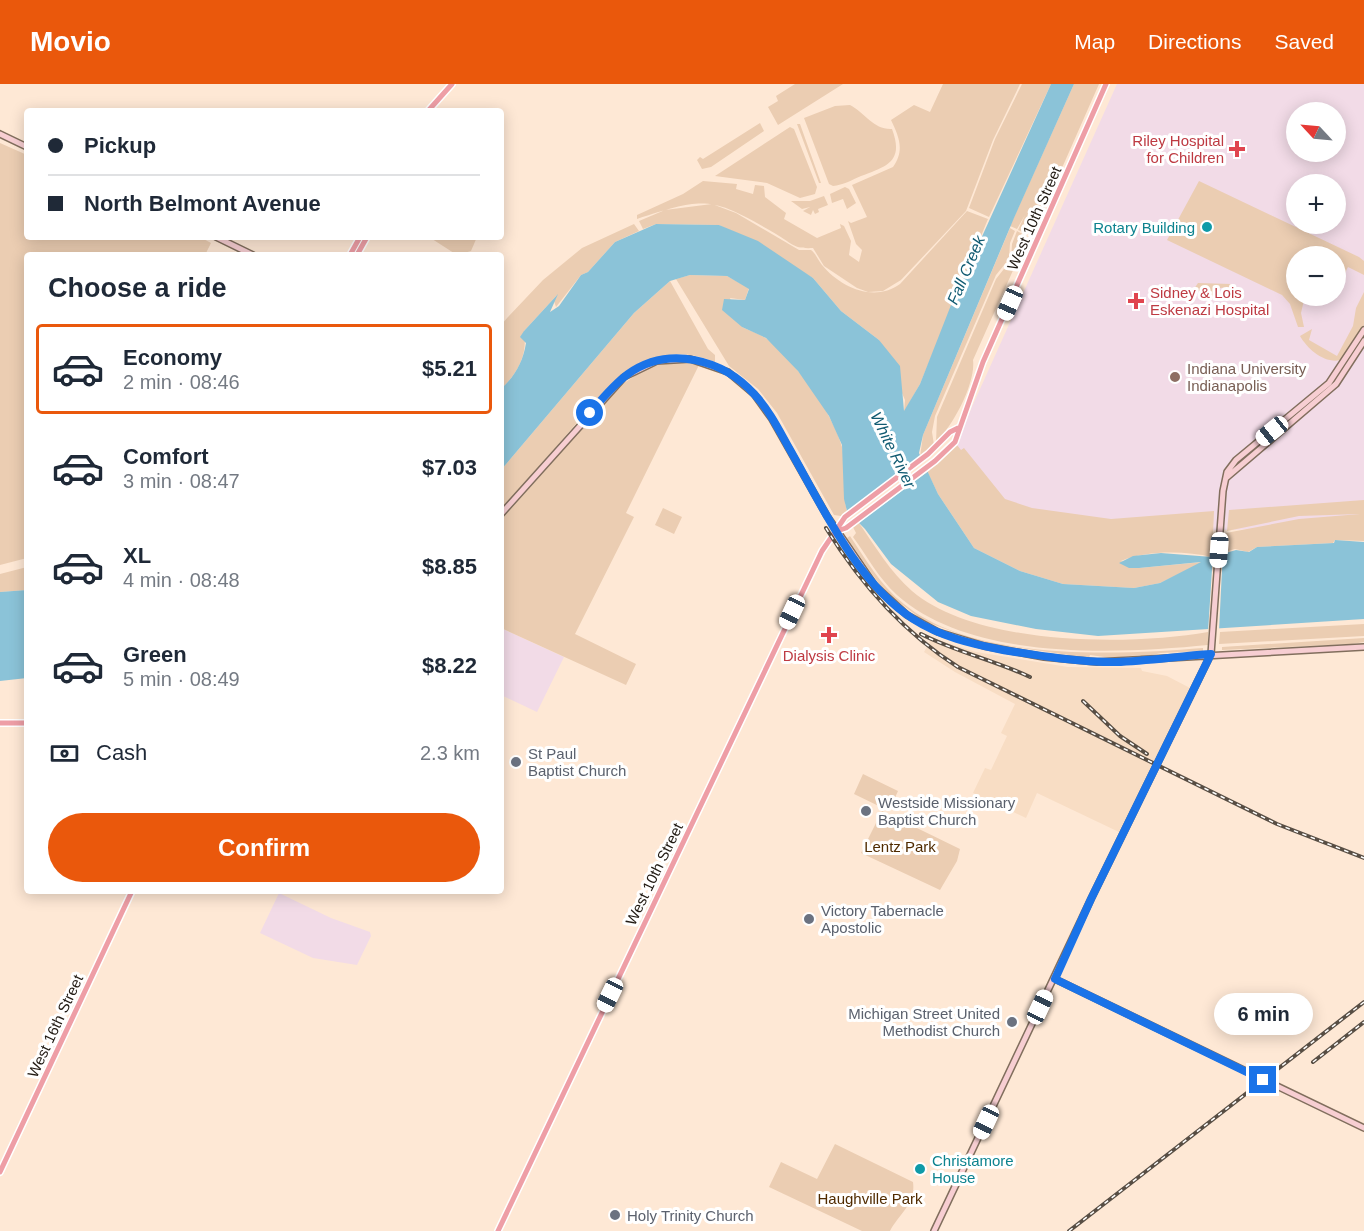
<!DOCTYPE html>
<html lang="en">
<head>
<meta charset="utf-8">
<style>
	body { margin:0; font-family:Helvetica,sans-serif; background:#f6f6f7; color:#1f2937; height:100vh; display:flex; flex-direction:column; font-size:22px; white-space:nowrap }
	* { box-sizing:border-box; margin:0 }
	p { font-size:20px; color:#747a83 }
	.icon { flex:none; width:33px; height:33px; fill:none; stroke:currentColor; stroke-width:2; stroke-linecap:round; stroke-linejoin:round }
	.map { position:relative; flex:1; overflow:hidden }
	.drawer { position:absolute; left:24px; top:168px; width:480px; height:642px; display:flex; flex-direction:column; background:#fff; border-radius:6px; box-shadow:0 3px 15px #0003 }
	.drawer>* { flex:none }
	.hud { position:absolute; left:24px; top:24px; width:480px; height:132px; border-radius:6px; box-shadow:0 3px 15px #0003; display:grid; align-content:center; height:132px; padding:0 24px; background:#fff }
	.needle { width:39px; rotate:296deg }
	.controls { position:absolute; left:1286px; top:18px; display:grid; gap:12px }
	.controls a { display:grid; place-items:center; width:60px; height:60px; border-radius:50%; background:#fff; box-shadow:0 3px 15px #0003; font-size:30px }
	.end { position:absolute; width:27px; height:27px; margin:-14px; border:8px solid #1a73e8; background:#fff; box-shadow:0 0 0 3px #fff }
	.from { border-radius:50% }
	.bubble { position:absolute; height:42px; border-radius:21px; background:#fff; box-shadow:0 3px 15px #0003; font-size:20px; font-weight:700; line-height:42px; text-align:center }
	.car { position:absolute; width:18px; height:36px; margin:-18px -9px; border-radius:8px; box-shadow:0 0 4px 2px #0007; background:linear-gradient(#fff 24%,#345 0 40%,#fff 0 76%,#345 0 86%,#fff 0) }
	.hud b { display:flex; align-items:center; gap:21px; height:57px; font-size:22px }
	.hud b+b { border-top:2px solid #e0e1e3 }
	.hud i { width:15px; height:15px; background:#1f2937 }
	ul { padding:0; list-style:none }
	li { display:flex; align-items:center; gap:18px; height:90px; margin:0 12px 9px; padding:0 12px; border:3px solid transparent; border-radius:6px }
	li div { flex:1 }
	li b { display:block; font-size:22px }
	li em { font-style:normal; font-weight:700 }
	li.active { border-color:#ea580c }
	li>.icon { width:54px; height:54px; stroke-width:1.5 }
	h2 { padding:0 24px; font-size:27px; line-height:72px }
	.pay { display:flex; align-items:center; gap:15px; height:66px; padding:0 24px; font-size:22px }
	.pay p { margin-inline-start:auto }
	.cta { display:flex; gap:12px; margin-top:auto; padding:12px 24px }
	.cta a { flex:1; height:69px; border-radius:36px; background:#ea580c; color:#fff; font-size:24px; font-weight:700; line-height:69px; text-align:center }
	header { display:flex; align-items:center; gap:36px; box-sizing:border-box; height:84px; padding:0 30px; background:#ea580c; color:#fff }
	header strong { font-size:28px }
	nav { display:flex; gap:33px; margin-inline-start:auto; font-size:21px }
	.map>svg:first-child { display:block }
</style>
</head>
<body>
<header>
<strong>Movio</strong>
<nav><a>Map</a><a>Directions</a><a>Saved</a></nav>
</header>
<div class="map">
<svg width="1364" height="1147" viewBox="0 0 1364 1147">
	<rect width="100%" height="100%" fill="#fee8d5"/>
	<path fill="#f8ddc4" d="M932,554L976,568L1068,583L1141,584L1142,587L1167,592L1190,604L1119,748L1037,709L1026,734L973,709L985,684L991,686L1007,652L1001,649L1015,620L955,588L924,568Z"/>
	<path fill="#f2dbe7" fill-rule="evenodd" d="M1117,0H1364V439L1335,443L1147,448L1034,439L949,374ZM1296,28H1335V68H1296ZM1296,100H1335V140H1296ZM1296,172H1335V212H1296Z
		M501,544L564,573L537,628L501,611Z
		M279,809L331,834L370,848L371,852L357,881L313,874L260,849Z"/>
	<path fill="#ebcdb2" d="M795,0H843L778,41L768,23L778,17L776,12Z
		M943,0H1020L993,56L966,127L901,196L883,207L868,208L857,204L824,182L813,164C793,165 793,160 776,150C712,113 707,112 637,135V131L683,110L703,97L737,100L736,105L753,110L755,101L764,102L765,113L786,129L784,135L817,154L841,144L840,140L844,142L851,157L849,171L859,178L862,166L856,160L848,137L851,139L867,133L852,101L893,83C905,66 899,53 891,36L914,21L930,28Z
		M1022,0H1051L989,133L969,124L995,55Z
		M1074,0H1099L1032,152L1018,146L1025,131L1017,145L1010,142Z
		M850,21C865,29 874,46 892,45C904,77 888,82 861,92C852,96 843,101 833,102L829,100L804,34L835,22Z
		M760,39L764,47L711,83L702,85L697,76L700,73L703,75Z
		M797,40H800L821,99H819Z
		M790,43L794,45L817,103L815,110L800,114L767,99L715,92Z
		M0,59L27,71V153H200L211,159L205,171H27V474L0,481Z
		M1199,97L1359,173L1364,177V191L1348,183L1335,209V172H1296V212H1326L1320,221L1304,216L1301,229L1304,243H1298L1290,220L1282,211L1167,156Z
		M845,103L849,105L856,119L847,125L843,115L832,119L830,110Z
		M824,112L828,121L818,125L819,128L815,130L813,126L811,131L803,127L810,123L802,125L791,117H810Z
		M712,120L736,129L799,166H811C816,170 818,176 822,181C840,203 874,219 900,200L967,127L988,135L920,300L904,328L905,316L879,256L841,227L813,194L719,141L656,140L643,145L639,137L665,126Z
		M634,140L639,147L615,158L588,188L581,191L556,223L554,217L557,211L524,247C528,270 518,289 501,305V241L508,233L543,196L582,164Z
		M1010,144L1015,147L1010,159L1009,175L996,191L935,332L932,348L934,361L920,373L923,351Z
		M1017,147L1028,153L973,276C976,298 954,341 936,358L937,333L996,195L1011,176L1012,160Z
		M429,153H477L471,167L457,171Z
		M690,191L727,192L749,204L745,216L730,214L742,243C750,247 760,250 767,255C795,277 833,329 842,363C847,384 841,406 847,427L841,432L834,431L777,329L758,305L729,282L676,195Z
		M670,197L708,265L715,271V278C647,250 608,303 568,349C546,375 523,400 501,425V386L634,229Z
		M1198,199L1231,200H1232V203L1220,204L1216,215L1194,205Z
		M1364,208V241L1344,275C1327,282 1308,266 1300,252L1312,245L1309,256L1337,272L1353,242L1356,224Z
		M674,277L699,281L626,429L634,433L575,550L636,580L626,601L501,544V436L621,301L647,284Z
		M957,361L961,366L964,364L1005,415L1032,424L1111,435L1214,427L1212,473C1185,467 1148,466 1121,477L1139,484L1203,478L1160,499L1134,504L1063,500L1020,487L974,464L938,410L927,387Z
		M1364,416V457L1335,456L1333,459L1257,463L1248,468L1235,465L1224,468L1226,449L1299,435L1360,430L1299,432L1227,447L1229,426Z
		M663,424L682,433L674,450L655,441Z
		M859,439C875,462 890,488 912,507C977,562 1128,562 1208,548V561C1115,570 971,577 897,511C879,495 867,472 853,453L856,449L853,443Z
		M850,452C866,476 881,502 904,520C974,578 1117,571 1203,564V567L1161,569L1142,573L1140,571L1111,574L1090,571L1089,574L981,558L924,537L884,507L847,454Z
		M27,483V506L0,508V490Z
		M1364,540V552L1219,560L1220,548Z
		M1364,554V558L1352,560L1222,566V563Z
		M863,690L898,707L889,727L854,710Z
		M882,727L960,765L957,777L940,806L861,769Z
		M835,1060L913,1098C916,1120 899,1130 890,1147H862L769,1103L781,1078L817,1095Z"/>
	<path fill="#8bc3d8" d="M1051,0H1074L1014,134L923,351L919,369L938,410L974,464L1020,487L1063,500L1134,504L1160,499L1201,478L1139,484H1129L1119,479L1133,472L1161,469L1212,473L1236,466L1249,468L1257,463L1334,459L1335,456L1364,458V535L1098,552L1036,545L971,532L938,518L891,480L865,445L847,427L844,415L842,361L829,332L798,287L766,254L742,243L722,226L724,215L745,216L749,205L727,192L690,191L670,197L634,229L501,386V305C515,292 523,278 526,259L520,253L524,247L558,210L550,228L559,222L581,191L588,188L615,158L656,140L719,141L758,157L813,194L841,227L879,256L900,282L904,327L920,300L951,221Z
		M27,506V594L0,597V508Z"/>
	<path fill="#fee8d5" d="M923,371L930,386L857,440L845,429Z
		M1223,465L1219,547L1208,548L1213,470Z"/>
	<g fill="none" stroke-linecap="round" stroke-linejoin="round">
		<g stroke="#816e5d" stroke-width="8">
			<path id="secondary" d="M0,50L27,63
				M216,153L253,171
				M1226,394L1336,300L1364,257
				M501,430L624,293L657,277L690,275L728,288L754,310L772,335L827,432L875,502L907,531L938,548L984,562L1044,573L1097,578L1364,563
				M1055,895L1364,1044
				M934,1147L1091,815L1211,570L1223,407L1227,388L1236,376L1329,299L1364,246"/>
		</g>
		<g stroke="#fff" stroke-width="8">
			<path id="primary" d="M428,27L452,0
				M350,171L360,153
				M357,171L367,153
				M837,447L846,444L935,377L955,358L983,278L1106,0
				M0,639H27
				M0,1088L132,807
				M498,1147L822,467L845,433L928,370L950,348L958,344"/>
		</g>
		<use href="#secondary" stroke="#f7ced2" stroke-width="5"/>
		<use href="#primary" stroke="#ee9ea6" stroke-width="5"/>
		<g stroke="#584e44" stroke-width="4">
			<path id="rail" d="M826,444C860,499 903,548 958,583L1277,740L1364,774
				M921,550C956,568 994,576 1030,593
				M1083,617L1120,652L1147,670
				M1313,978L1364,938
				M1069,1147L1364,918"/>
		</g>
		<use href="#rail" stroke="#fff" stroke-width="1.5" stroke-dasharray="4.5" stroke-linecap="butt"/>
	</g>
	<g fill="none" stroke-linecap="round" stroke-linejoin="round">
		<path stroke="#1a73e8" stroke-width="8" d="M590,329C602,315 613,301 628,290C669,261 723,275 755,311C769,326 779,346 789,364C822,422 857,499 913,535C941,553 972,560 1003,566C1041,572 1078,578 1116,578C1148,577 1179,572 1211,570L1091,815L1055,895L1263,996"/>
	</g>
	<g fill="#e0444e" stroke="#fff" stroke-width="2">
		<path d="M1234 56h6v6h6v6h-6v6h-6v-6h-6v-6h6z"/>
		<path d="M1133 208h6v6h6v6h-6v6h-6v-6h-6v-6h6z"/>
		<path d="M826 542h6v6h6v6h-6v6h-6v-6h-6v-6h6z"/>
	</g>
	<g fill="#0f9aa8" stroke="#fff" stroke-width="2">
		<circle cx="1207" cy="143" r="6"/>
		<circle cx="920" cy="1085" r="6"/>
	</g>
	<circle fill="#8d6e63" stroke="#fff" stroke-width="2" cx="1175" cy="293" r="6"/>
	<g fill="#6b7280" stroke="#fff" stroke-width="2">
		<circle cx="516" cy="678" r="6"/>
		<circle cx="866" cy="727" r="6"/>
		<circle cx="809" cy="835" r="6"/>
		<circle cx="1012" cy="938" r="6"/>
		<circle cx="615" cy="1131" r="6"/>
	</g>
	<g text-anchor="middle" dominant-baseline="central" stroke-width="6" stroke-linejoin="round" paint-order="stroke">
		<g font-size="15" fill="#be3a42" stroke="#fff" text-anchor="end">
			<text x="1224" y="56">Riley Hospital<tspan x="1224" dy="17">for Children</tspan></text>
			<text x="1150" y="208" text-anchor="start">Sidney &amp; Lois<tspan x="1150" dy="17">Eskenazi Hospital</tspan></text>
			<text x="829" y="571" text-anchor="middle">Dialysis Clinic</text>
		</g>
		<g font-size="15" fill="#211a13" stroke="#fff">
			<text transform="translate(1034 134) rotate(-66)">West 10th Street</text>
			<text transform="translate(654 790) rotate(-64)">West 10th Street</text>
			<text transform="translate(55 942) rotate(-65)">West 16th Street</text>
		</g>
		<g font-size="15" fill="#0d838f" stroke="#fff" text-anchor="end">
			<text x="1195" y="143">Rotary Building</text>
			<text x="932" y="1076" text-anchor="start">Christamore<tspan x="932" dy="17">House</tspan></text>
		</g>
		<g font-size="15" fill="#785e54" stroke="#fff" text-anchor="start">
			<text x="1187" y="284">Indiana University<tspan x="1187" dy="17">Indianapolis</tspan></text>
		</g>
		<g font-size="15" fill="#5b616d" stroke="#fff" text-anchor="start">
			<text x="528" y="669">St Paul<tspan x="528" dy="17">Baptist Church</tspan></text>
			<text x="878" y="718">Westside Missionary<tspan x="878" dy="17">Baptist Church</tspan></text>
			<text x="821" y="826">Victory Tabernacle<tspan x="821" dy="17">Apostolic</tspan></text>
			<text x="1000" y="929" text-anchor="end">Michigan Street United<tspan x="1000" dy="17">Methodist Church</tspan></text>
			<text x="627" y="1131">Holy Trinity Church</text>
		</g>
		<g font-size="15" fill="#502b00" stroke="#fff">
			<text x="900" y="762">Lentz Park</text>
			<text x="870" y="1114">Haughville Park</text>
		</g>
		<g font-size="16" font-style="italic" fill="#115b72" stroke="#fff">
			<text transform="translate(966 186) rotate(-67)">Fall Creek</text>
			<text transform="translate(893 366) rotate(64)">White River</text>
		</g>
	</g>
</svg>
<div class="controls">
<a><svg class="needle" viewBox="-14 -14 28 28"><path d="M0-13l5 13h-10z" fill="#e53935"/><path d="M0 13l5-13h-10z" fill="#747a83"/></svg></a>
<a>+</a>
<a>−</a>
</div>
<i class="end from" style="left:590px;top:329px"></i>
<i class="end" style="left:1263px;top:996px"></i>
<div class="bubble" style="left:1214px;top:909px;width:99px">6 min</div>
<i class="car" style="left:1010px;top:219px;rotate:204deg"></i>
<i class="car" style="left:1272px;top:347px;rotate:231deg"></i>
<i class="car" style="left:1219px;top:466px;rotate:184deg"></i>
<i class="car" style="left:792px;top:528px;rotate:205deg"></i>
<i class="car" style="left:610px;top:911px;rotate:206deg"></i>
<i class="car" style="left:1040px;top:923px;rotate:25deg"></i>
<i class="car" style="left:986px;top:1038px;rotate:205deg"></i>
<div class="hud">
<b><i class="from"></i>Pickup</b>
<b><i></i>North Belmont Avenue</b>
</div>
<section class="drawer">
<h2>Choose a ride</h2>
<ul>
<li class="active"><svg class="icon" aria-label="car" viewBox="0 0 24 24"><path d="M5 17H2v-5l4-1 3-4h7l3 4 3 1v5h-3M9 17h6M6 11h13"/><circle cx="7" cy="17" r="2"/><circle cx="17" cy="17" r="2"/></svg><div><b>Economy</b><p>2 min · 08:46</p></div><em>$5.21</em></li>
<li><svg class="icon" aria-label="car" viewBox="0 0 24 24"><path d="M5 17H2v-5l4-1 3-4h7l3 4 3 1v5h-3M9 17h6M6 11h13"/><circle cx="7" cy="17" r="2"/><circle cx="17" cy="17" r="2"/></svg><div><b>Comfort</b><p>3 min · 08:47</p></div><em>$7.03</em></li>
<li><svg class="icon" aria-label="car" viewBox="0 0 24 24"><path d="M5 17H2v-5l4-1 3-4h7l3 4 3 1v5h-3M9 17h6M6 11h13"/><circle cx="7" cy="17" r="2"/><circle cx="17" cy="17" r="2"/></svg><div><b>XL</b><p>4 min · 08:48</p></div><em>$8.85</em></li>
<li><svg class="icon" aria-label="car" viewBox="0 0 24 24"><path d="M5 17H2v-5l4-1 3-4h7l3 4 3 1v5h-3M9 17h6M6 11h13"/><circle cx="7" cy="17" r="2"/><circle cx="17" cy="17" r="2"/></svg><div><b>Green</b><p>5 min · 08:49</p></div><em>$8.22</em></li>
</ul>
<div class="pay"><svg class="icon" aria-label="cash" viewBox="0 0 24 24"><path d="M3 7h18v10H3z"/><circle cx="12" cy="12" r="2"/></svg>Cash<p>2.3 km</p></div>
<div class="cta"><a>Confirm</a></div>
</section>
</div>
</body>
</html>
